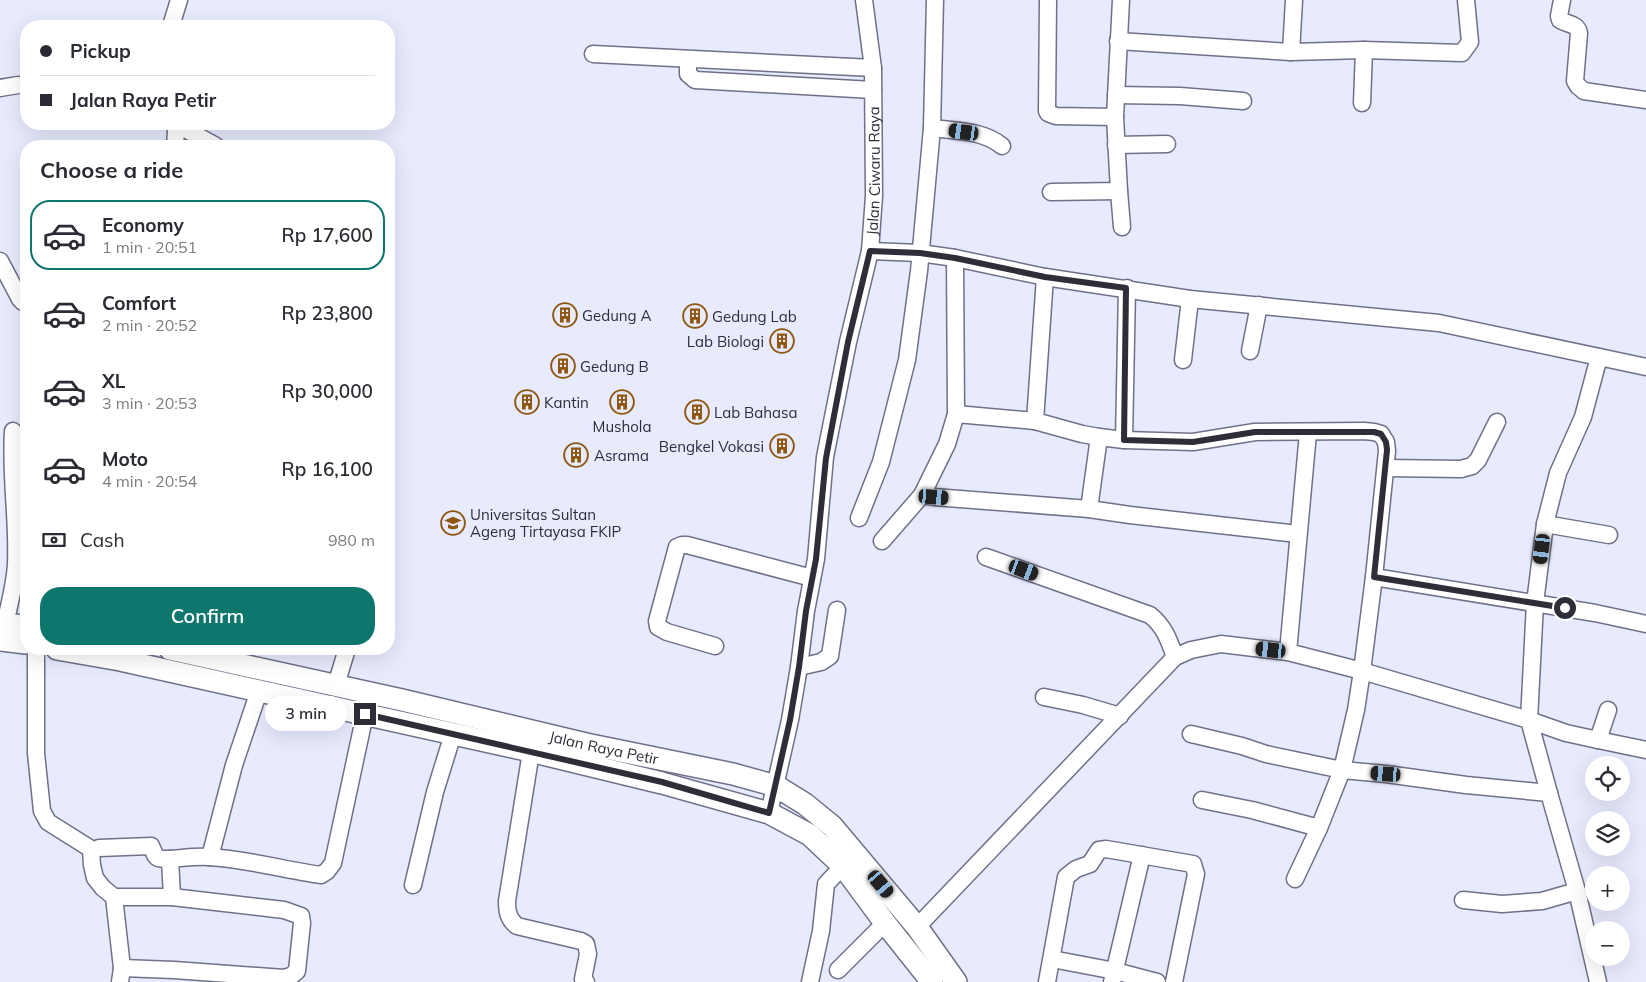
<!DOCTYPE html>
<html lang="en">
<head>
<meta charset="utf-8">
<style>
	body { margin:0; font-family:Mulish,sans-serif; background:#f2f2f3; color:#2b2b33; height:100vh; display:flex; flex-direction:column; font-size:19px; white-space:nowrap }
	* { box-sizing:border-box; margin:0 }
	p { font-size:16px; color:#7c7c81 }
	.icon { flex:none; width:28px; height:28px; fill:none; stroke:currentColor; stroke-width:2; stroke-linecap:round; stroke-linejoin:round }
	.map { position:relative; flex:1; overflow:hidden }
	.panel { position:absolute; left:20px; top:140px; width:375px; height:515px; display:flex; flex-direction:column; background:#fff; border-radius:20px; box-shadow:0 5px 20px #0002 }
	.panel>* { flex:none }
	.hud { position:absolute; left:20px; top:20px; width:375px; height:110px; border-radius:20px; box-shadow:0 5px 20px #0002; display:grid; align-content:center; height:110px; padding:0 20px; background:#fff }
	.tools { position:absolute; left:1585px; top:756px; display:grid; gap:10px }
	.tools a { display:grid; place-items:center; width:45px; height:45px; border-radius:50%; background:#fff; box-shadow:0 5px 20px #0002; font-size:25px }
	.end { position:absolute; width:22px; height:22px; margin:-11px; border:6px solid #2d2e38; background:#fff; box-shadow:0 0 0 2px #fff }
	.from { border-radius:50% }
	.bubble { position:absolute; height:35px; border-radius:18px; background:#fff; box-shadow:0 5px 20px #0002; font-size:16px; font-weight:600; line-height:35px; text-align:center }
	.car { position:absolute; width:15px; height:30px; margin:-15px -8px; border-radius:6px; box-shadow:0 0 4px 1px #0007; background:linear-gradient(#222 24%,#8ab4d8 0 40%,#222 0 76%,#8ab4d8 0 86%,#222 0) }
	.hud b { display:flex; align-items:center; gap:18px; height:48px; font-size:19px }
	.hud b+b { border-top:1px solid #e1e1e2 }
	.hud i { width:12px; height:12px; background:#2b2b33 }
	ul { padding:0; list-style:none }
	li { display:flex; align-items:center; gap:15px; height:70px; margin:0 10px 8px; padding:0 10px; border:2px solid transparent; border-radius:20px }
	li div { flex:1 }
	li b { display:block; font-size:19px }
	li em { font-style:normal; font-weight:600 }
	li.active { border-color:#0f766e }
	li>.icon { width:45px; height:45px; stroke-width:1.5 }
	h2 { padding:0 20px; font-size:22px; line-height:60px }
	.pay { display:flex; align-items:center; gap:12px; height:55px; padding:0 20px; font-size:19px }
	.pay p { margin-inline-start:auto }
	.cta { display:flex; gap:10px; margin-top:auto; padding:10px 20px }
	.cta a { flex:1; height:58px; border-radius:20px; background:#0f766e; color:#fff; font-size:20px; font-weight:600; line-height:58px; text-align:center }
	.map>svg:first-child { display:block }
</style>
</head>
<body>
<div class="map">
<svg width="1646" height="982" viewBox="0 0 1646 982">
	<rect width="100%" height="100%" fill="#e8eafe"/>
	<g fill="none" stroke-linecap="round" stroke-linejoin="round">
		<g stroke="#6e7187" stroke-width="19">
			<g id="minor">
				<path d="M935,0L932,128C955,131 983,130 1002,146"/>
				<path d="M1048,0L1047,111L1048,113L1056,116L1115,117L1121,0"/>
				<path d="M1562,0L1559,16L1560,20C1568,25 1577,23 1579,33L1575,81L1578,86L1584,91L1646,100"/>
				<path d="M171,26L179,0"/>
				<path d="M1118,41L1291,52L1364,50L1462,53L1470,42L1466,0"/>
				<path d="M1291,52L1294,0"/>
				<path d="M593,54L873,68"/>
				<path d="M688,60V74L695,80L873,90"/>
				<path d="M0,88L18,85"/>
				<path d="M1116,95L1180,96L1243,101"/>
				<path d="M1362,103L1364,50"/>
				<path d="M178,125L216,146"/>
				<path d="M1116,145L1167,144"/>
				<path d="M175,146L176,131L179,124"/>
				<path d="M1119,191L1122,227"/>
				<path d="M1051,192L1119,191L1115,117"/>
				<path d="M870,251L920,253L955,258L1045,277L1190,299L1439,323L1646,367"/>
				<path d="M0,261L20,299L23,302H26"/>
				<path d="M1045,277L1035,421L1082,434L1099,437L1124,440L1193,442L1255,432L1364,431L1374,432L1381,434L1386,442L1387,451L1374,577L1362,671L1356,710L1342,770L1319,828L1252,810L1202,800"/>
				<path d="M1250,351L1259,305"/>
				<path d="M1599,357L1583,417L1558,473L1545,524L1535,603L1529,720L1566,733L1598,740L1608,710"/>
				<path d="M1183,360L1190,299"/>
				<path d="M956,414L1035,421"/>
				<path d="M1308,433L1288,652L1362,671L1529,720L1549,793"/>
				<path d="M1124,440L1127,288"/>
				<path d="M1386,468L1461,469L1472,466L1478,460L1497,422"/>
				<path d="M922,495L947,444L956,414L955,258"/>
				<path d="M1089,509L1099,437"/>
				<path d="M859,518L881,462L907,360L919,271L932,128"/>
				<path d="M1545,524L1609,535"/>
				<path d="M882,541L922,495L934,497L1089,509L1130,515L1298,534"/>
				<path d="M986,557L1150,615C1164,626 1169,640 1175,657"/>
				<path d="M1374,577L1595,613L1646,624"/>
				<path d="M5,625C9,605 15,584 16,564C18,520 10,475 13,431"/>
				<path d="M715,646L667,632L658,627L657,621L677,547L682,545H687L812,578"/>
				<path d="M36,649V753L42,811L48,822L91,849L92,865L95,878L103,888L114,897H172L284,910L301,916L302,923L297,971L291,976L284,978L174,970L122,968"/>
				<path d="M799,667L821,662L830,656L837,610"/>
				<path d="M336,685L347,649"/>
				<path d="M1044,697L1083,705L1120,716"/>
				<path d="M1191,734L1242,746L1266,754L1342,770L1386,774L1466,785L1549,793L1577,891L1598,982"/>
				<path d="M1598,740L1646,750"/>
				<path d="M531,752L507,901C507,911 508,919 517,926L581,941L586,944L588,954L583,979L586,982"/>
				<path id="s1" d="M769,813L790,720L799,667L806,611L816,559L825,457L848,342L870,251L874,196L873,68L864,0"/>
				<path d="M99,848L151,846C157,859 155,859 170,859L172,897"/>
				<path d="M210,857L234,765L259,691"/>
				<path d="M170,859C183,858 196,856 209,857C247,859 284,870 321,875L327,871L333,863L365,714"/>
				<path d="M1295,879L1319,828"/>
				<path d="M413,885L435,792L453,734"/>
				<path d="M114,897L122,968L120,982"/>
				<path d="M1463,900L1502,904L1542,901L1577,891"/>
				<path d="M917,927L1175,657L1191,650L1221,644L1288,652"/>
				<path d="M1052,959L1115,971L1157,982"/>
				<path d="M838,970L885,923"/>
				<path d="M810,982L821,931L826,884L843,866"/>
				<path d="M1047,982L1066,877L1076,869L1090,864L1099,850L1106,849L1187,863L1193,864L1196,874L1174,982"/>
				<path d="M1112,982L1142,855"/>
			</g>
		</g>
		<g stroke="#6e7187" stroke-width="24">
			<g id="major">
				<path d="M0,624L26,626"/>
				<path d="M0,640L26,643"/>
				<path d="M57,649L120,660L526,750L662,783L769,813L810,835L843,866L885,923L932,982"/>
				<path id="s2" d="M170,649L402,700L586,744L733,774L776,786L805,804L832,826L917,927L956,982"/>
			</g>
		</g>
		<use href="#minor" stroke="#fff" stroke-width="16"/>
		<use href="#major" stroke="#fff" stroke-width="21"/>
	</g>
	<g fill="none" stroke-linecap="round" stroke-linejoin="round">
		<path stroke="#2d2e38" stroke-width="6" d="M365,714L662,782L769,813L790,720L799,667L806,611L816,559L826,458L848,342L870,251L920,253L955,258L1045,277L1126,288L1124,440L1193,442L1255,432H1374L1381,434L1386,442L1387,450L1374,577L1565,608"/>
	</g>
	<defs>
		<g id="building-ring" transform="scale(1.25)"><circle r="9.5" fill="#e8eafe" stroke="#8e560e" stroke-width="1.5"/><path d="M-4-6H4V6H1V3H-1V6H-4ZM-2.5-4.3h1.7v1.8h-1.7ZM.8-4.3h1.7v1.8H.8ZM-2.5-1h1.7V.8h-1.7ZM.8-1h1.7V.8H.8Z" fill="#8e560e"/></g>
		<g id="university-ring" transform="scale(1.25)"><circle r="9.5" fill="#e8eafe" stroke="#8e560e" stroke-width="1.5"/><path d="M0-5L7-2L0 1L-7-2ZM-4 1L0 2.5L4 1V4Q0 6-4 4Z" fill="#8e560e"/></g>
	</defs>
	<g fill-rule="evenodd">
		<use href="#building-ring" x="565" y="315"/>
		<use href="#building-ring" x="695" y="316"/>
		<use href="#building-ring" x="782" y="341"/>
		<use href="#building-ring" x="563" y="366"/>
		<use href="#building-ring" x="527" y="402"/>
		<use href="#building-ring" x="622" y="402"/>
		<use href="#building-ring" x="697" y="412"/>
		<use href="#building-ring" x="782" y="446"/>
		<use href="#building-ring" x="576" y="455"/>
		<use href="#university-ring" x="453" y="523"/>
	</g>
	<g text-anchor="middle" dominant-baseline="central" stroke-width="4" stroke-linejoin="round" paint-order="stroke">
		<g font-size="15" fill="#2d2e38" stroke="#e8eafe">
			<text stroke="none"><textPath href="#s1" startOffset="652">Jalan Ciwaru Raya</textPath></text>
			<text stroke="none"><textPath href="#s2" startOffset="445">Jalan Raya Petir</textPath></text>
		</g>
		<g font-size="15" fill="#2d2e38" stroke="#e8eafe" text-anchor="start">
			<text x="582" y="315">Gedung A</text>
			<text x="712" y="316">Gedung Lab</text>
			<text x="764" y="341" text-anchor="end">Lab Biologi</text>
			<text x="580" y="366">Gedung B</text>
			<text x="544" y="402">Kantin</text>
			<text x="714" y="412">Lab Bahasa</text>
			<text x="622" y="426" text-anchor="middle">Mushola</text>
			<text x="764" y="446" text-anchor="end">Bengkel Vokasi</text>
			<text x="594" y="455">Asrama</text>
			<text x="470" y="514">Universitas Sultan<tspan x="470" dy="17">Ageng Tirtayasa FKIP</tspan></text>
		</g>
	</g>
</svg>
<div class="tools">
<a><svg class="icon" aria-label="locate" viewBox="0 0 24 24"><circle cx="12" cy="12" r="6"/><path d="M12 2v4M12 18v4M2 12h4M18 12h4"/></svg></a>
<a><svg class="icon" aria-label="layers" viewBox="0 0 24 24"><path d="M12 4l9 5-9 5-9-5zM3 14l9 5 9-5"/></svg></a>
<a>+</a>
<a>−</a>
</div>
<i class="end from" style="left:1565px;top:608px"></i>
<i class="end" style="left:365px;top:714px"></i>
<div class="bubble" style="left:265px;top:696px;width:82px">3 min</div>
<i class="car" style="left:964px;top:132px;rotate:278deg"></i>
<i class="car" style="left:934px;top:497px;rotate:94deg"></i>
<i class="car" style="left:1542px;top:549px;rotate:187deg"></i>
<i class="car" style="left:1024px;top:570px;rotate:110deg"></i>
<i class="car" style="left:1271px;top:650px;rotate:276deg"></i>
<i class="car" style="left:1386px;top:774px;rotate:274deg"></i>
<i class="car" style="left:881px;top:884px;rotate:140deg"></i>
<div class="hud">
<b><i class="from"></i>Pickup</b>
<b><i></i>Jalan Raya Petir</b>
</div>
<section class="panel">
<h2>Choose a ride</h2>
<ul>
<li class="active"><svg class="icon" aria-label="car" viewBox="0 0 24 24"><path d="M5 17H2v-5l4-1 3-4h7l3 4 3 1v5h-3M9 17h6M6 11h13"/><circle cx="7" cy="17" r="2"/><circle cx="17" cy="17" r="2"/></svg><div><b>Economy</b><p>1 min · 20:51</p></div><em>Rp 17,600</em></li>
<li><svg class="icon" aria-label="car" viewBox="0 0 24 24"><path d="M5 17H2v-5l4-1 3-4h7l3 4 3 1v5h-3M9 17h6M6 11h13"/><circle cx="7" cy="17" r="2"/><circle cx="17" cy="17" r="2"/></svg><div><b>Comfort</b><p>2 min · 20:52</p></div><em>Rp 23,800</em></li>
<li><svg class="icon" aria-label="car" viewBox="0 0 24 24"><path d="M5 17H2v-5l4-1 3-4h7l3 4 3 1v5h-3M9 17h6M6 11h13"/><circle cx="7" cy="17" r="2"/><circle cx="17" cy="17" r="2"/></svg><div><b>XL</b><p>3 min · 20:53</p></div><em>Rp 30,000</em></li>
<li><svg class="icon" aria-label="car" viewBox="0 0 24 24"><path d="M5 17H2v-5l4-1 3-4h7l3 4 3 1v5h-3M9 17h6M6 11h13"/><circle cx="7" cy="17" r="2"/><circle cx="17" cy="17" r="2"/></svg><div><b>Moto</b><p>4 min · 20:54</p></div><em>Rp 16,100</em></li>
</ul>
<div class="pay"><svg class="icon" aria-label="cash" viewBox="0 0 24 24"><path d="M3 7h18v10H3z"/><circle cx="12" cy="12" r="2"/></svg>Cash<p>980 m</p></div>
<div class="cta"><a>Confirm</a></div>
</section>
</div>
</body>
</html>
